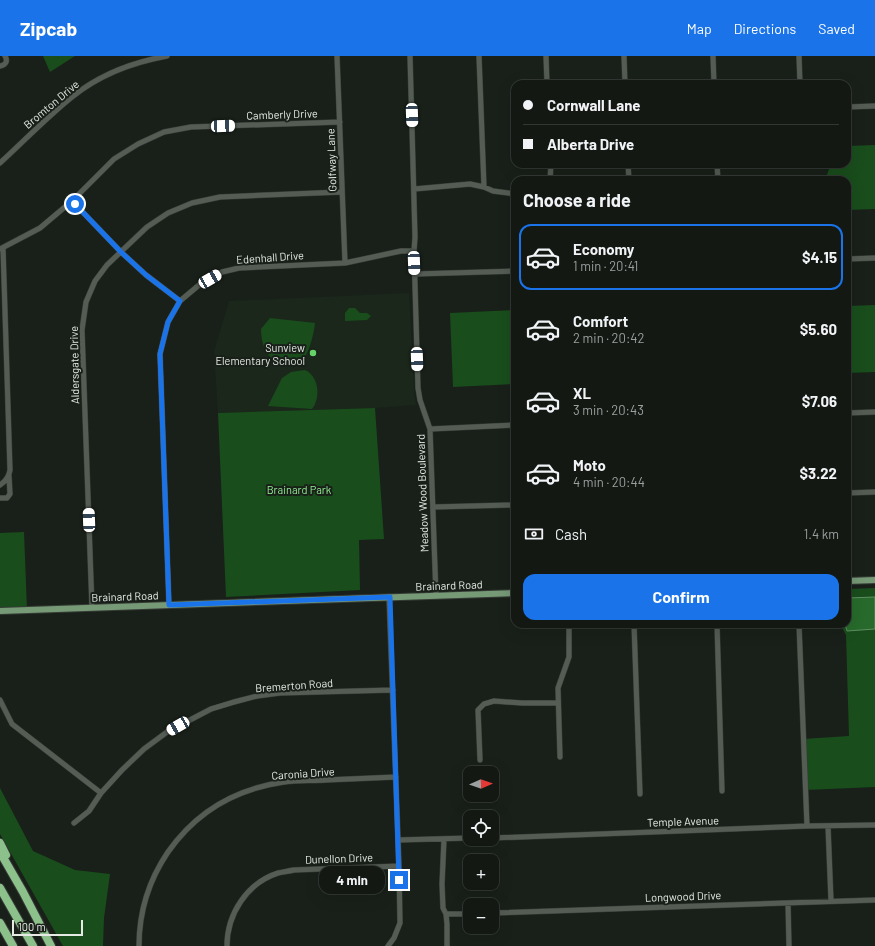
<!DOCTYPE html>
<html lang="en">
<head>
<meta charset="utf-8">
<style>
	body { margin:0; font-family:Barlow,sans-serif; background:#1c211c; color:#f1f3f6; height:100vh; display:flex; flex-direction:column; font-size:15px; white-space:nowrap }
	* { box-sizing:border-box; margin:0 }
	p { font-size:13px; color:#9da0a0 }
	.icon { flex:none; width:22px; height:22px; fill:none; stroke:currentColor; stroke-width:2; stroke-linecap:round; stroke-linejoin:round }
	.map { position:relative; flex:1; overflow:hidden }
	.side { position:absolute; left:511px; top:120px; width:340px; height:452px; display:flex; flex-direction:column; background:#131813; border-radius:12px; box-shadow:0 4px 16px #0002,0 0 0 1px #323733 }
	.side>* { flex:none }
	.top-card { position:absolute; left:511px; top:24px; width:340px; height:88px; border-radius:12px; box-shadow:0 4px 16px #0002,0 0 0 1px #323733; display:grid; align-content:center; height:88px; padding:0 12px; background:#131813 }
	.needle { width:26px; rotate:88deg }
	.controls { position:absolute; left:463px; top:710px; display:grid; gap:8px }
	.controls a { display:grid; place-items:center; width:36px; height:36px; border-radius:8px; background:#131813; box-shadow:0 4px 16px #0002,0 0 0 1px #323733; font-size:20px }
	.scale { position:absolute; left:12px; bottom:10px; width:71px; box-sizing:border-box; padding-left:4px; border:2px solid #e5eae5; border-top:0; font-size:11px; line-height:14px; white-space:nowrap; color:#e5eae5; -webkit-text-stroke:3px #192019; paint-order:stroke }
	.end { position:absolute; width:18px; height:18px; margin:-9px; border:5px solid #1a73e8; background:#fff; box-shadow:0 0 0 2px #fff }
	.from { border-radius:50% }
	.bubble { position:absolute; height:28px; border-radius:12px; background:#131813; box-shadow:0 4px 16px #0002,0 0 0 1px #323733; font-size:13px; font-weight:700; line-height:28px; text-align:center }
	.car { position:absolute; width:12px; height:24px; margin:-12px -6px; border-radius:5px; box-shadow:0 0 3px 1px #0007; background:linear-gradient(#fff 24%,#345 0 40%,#fff 0 76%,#345 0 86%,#fff 0) }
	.top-card b { display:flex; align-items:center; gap:14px; height:38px; font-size:15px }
	.top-card b+b { border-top:1px solid #323733 }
	.top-card i { width:10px; height:10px; background:#f1f3f6 }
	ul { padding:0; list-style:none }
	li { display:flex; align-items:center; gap:12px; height:66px; margin:0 8px 6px; padding:0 4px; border:2px solid transparent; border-radius:12px }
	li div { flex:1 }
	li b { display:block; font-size:15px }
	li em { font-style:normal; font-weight:700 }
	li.on { border-color:#1a73e8 }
	li>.icon { width:36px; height:36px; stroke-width:1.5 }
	h2 { padding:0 12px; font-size:18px; line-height:48px }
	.pay { display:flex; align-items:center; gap:10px; height:44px; padding:0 12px; font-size:15px }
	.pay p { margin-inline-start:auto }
	.primary-button { display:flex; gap:8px; margin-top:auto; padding:8px 12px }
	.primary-button a { flex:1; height:46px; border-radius:12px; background:#1a73e8; color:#fff; font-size:16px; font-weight:700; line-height:46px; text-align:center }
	header { display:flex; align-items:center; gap:24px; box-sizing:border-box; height:56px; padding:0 20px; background:#1a73e8; color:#fff }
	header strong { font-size:19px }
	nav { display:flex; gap:22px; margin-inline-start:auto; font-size:14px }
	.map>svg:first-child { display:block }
</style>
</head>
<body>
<header>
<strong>Zipcab</strong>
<nav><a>Map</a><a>Directions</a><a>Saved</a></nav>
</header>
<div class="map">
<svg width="875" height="890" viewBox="0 0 875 890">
	<rect width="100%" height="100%" fill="#192019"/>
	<path fill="#1b271b" d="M409,237L414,335L416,349L375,352L218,357L214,295L229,245Z"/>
	<path fill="#194d1c" d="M43,0H75L50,16Z
		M875,89V153L847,154V124H825L831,108H847V90Z
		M875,249V316L847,317V250Z
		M349,252H355L360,257H367L371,260L367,264L345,265V257Z
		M515,254V328L453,331L450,257Z
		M270,262L315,267C314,277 309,299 301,305C285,317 272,307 264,291C262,286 261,278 261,273Z
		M305,314C319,320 321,342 312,353L268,350L282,322L291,316Z
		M375,352L384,483L359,484L360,534L226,541L218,357Z
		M24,476L27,554L0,555V477Z
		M875,532V541L847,542V533Z
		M840,568H845L847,575L875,573V731L805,734L803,683L849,680L846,579Z
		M0,732L33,795L75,814L110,818L104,862L103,890H63L0,778Z"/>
	<path fill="#276a2b" stroke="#609063" d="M875,541V573L847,575L845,568H847V542Z"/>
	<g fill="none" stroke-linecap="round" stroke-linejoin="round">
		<g stroke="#363b36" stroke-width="6">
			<path id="minor" d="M337,0L345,207
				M410,0L415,181L414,195L418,332L420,344L430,373L436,540
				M479,0L484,131
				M546,0L547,28
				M624,0L625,28
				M713,0L714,28
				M799,0L800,28
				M0,10C6,9 8,5 5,0
				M847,51L875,50
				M0,107C24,85 47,61 72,41C99,19 134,6 167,0
				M628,108L629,124
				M717,108L718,124
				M550,124L551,108
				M414,133L470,128L484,131L493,135L515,138
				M72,145L121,196L146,219L180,245
				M0,193L40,172L72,145L114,103L138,88L164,76L191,71L340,66
				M847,203L875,202
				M415,218L515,215
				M847,357L875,356
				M430,373L515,369
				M0,429C6,425 9,421 10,414L3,192
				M847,437L875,436
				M0,442H7L10,438L9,420
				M433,451L515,449
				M169,549L160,298L168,266L180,245L199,229L222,216L239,212L345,207L401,195H414
				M92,552L82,274L86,246L95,225L107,209L147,171L168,157L192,147L220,141L342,136
				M634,568L640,738
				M717,568L722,735
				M799,568L807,770
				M0,644L12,668L101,737
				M560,701L558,632L569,601V568
				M480,704L478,654L484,648L494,645L522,647H558
				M74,767L89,755L101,737L122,714L144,693L167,676L211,653L234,646L257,640L280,637L393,634
				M828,770L831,845
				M492,782L807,770L875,769
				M444,783L442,828L443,852L446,858L447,868V890
				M398,784L470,782
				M788,847L789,890
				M492,857L875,844
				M446,858H470
				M139,890C139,856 149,824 168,796C196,756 235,733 284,726C297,724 312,725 326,724C349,723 372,722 396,721
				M227,890C227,858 247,827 278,817C283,816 289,815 294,814L399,810
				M388,890L394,882L400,867L399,810L389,541"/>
		</g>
		<g stroke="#363b36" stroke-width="8">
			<path id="major" d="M847,525L875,524
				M0,555L515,537"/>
		</g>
		<g stroke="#363b36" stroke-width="10">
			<path id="highway" d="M0,787L6,799
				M0,796L23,836L51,890
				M0,832L33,890
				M0,867L13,890"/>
		</g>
		<use href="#minor" stroke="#545c54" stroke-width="5"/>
		<use href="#major" stroke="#769976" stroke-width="6"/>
		<use href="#highway" stroke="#8cc18c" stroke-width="8"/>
	</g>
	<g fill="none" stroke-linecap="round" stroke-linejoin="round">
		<path stroke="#1a73e8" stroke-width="5" d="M75,148L121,196L146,219L180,245L168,266L160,298L169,549L390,541L399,824"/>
	</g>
	<circle fill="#64d468" stroke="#192019" stroke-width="1.5" cx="313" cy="297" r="4"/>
	<g text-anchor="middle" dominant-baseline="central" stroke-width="4" stroke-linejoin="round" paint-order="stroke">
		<g font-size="11" fill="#e5eae5" stroke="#192019">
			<text transform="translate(51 48) rotate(-40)">Bromton Drive</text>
			<text transform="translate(282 58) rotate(-2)">Camberly Drive</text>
			<text transform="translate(331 104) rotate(-92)">Golfway Lane</text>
			<text transform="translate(270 201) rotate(-4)">Edenhall Drive</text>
			<text transform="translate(74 309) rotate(-91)">Aldersgate Drive</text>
			<text transform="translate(422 437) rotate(-92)">Meadow Wood Boulevard</text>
			<text transform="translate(449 529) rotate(-2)">Brainard Road</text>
			<text transform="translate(125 540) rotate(-2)">Brainard Road</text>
			<text transform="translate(294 629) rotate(-4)">Bremerton Road</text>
			<text transform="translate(303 717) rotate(-4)">Caronia Drive</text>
			<text transform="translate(683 765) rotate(-2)">Temple Avenue</text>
			<text transform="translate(339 802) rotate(-2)">Dunellon Drive</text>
			<text transform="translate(683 840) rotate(-2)">Longwood Drive</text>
		</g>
		<g font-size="11" fill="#e5eae5" stroke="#192019" text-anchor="end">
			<text x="305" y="291">Sunview<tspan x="305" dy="13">Elementary School</tspan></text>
		</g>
		<g font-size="11" fill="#93ed94" stroke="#192019">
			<text x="299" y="433">Brainard Park</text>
		</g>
	</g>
</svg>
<div class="controls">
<a><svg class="needle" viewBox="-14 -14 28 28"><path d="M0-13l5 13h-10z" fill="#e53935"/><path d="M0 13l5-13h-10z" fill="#9da0a0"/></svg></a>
<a><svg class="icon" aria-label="locate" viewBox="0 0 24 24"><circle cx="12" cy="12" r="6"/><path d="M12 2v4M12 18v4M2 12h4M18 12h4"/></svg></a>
<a>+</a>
<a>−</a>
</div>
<div class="scale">100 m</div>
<i class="end from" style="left:75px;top:148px"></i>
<i class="end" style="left:399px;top:824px"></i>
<div class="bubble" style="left:319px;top:810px;width:66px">4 min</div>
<i class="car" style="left:412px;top:59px;rotate:178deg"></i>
<i class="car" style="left:223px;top:70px;rotate:88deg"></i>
<i class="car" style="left:414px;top:207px;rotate:178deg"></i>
<i class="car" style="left:210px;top:223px;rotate:60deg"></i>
<i class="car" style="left:417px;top:303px;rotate:178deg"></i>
<i class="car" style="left:89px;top:464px;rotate:358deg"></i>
<i class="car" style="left:178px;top:670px;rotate:240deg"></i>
<div class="top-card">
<b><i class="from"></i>Cornwall Lane</b>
<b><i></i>Alberta Drive</b>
</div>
<section class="side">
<h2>Choose a ride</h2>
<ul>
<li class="on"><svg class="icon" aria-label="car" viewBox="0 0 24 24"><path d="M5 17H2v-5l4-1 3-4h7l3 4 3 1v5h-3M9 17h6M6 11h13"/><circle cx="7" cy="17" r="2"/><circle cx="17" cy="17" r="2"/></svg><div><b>Economy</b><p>1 min · 20:41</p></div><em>$4.15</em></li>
<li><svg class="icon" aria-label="car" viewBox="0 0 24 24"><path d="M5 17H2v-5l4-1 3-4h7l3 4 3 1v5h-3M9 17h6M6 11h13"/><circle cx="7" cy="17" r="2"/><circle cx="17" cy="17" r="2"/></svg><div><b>Comfort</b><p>2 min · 20:42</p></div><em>$5.60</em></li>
<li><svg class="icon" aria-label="car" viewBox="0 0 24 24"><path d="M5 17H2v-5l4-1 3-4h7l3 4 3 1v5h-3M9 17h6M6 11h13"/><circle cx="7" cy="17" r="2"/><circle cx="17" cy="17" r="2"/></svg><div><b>XL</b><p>3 min · 20:43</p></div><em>$7.06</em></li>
<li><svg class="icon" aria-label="car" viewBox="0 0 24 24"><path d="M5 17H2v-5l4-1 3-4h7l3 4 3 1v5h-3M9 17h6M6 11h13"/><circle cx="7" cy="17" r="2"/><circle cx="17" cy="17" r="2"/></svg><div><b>Moto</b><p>4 min · 20:44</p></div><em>$3.22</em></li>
</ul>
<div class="pay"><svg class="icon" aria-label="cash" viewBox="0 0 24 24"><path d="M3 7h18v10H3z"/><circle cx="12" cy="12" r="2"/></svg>Cash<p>1.4 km</p></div>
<div class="primary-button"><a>Confirm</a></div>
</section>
</div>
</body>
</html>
